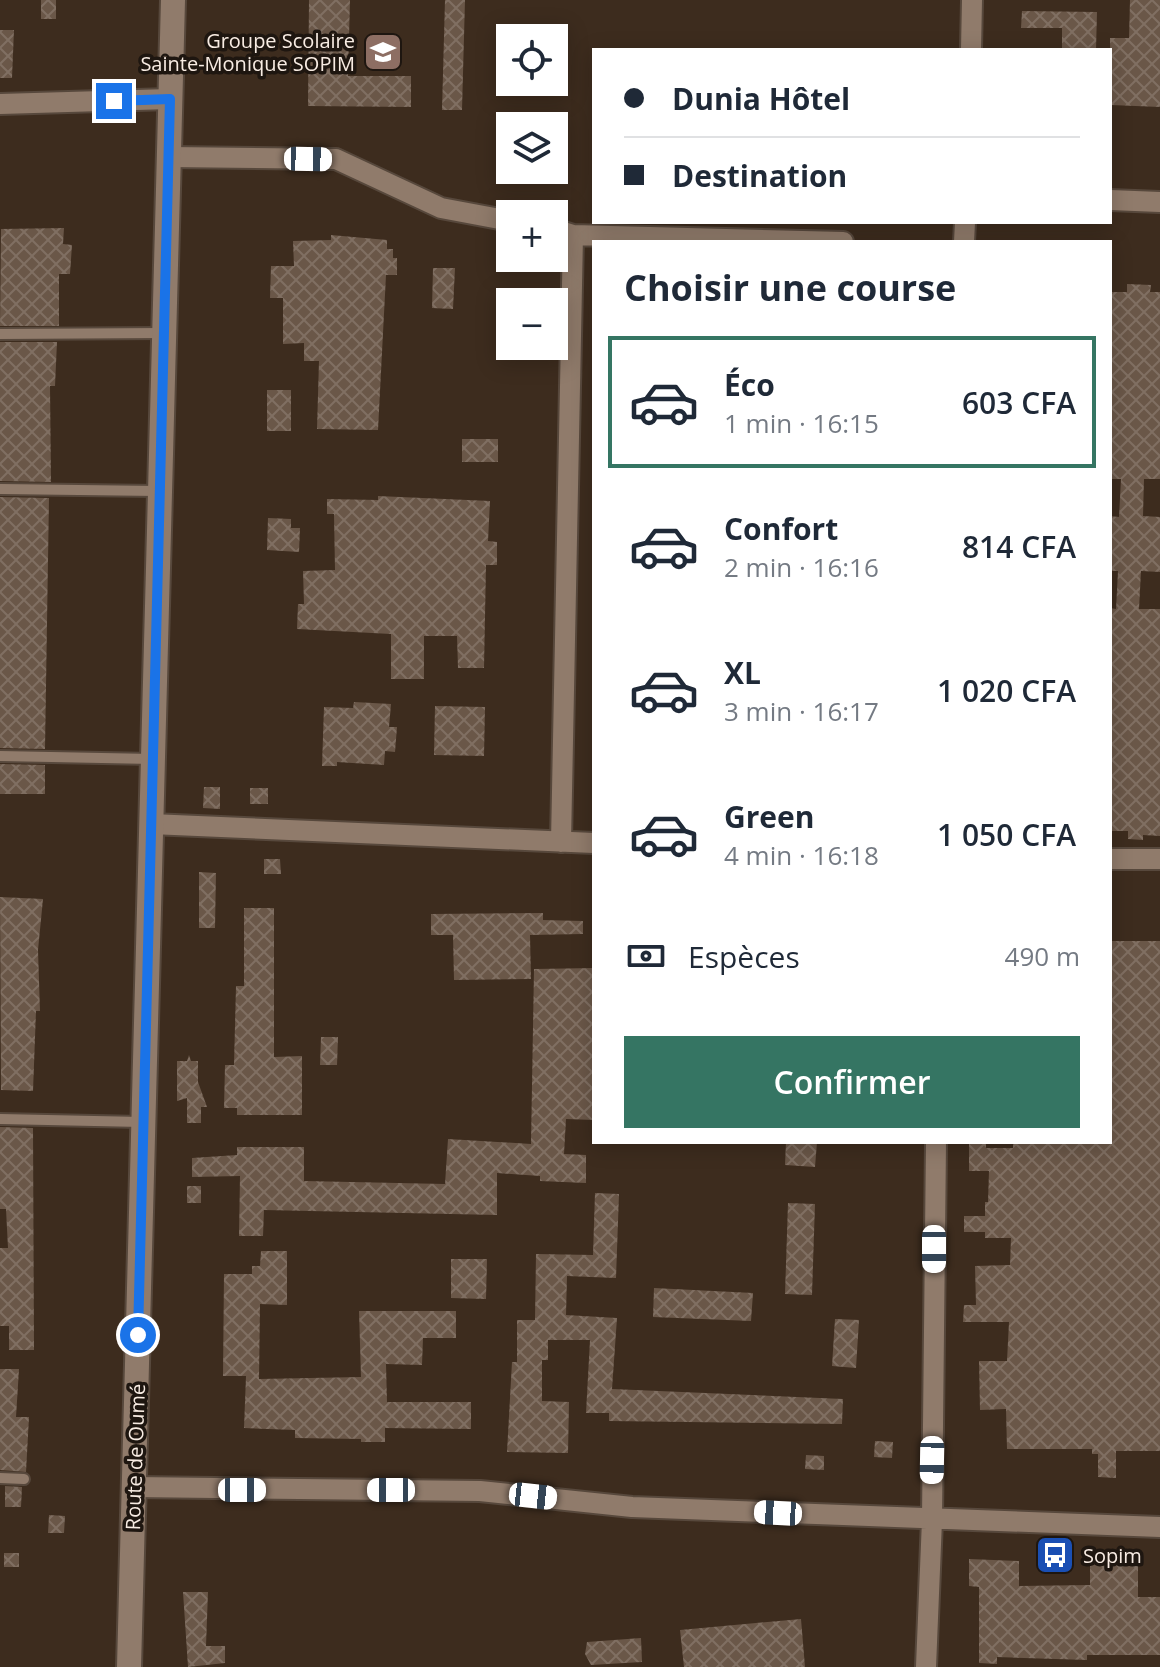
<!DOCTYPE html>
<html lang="fr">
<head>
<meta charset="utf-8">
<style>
	body { margin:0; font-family:"Open Sans",sans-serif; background:#f6f6f7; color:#1f2937; height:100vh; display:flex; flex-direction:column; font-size:30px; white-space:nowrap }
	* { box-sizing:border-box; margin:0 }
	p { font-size:26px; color:#747a83 }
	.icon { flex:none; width:44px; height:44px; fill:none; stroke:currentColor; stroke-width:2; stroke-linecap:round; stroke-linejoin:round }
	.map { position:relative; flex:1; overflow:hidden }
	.panel { position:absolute; left:592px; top:240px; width:520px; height:904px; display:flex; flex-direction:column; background:#fff; border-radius:0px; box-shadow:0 4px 20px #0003 }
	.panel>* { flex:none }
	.banner { position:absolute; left:592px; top:48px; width:520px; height:176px; border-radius:0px; box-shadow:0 4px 20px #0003; display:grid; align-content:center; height:176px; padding:0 32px; background:#fff }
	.tools { position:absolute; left:496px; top:24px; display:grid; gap:16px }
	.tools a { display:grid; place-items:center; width:72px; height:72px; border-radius:0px; background:#fff; box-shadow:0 4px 20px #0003; font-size:40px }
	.end { position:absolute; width:36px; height:36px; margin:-18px; border:10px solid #1a73e8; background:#fff; box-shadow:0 0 0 4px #fff }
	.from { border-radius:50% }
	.car { position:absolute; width:24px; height:48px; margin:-24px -12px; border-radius:10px; box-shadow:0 0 6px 2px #0007; background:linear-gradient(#fff 24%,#345 0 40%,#fff 0 76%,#345 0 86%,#fff 0) }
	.banner b { display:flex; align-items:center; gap:28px; height:76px; font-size:30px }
	.banner b+b { border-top:2px solid #e0e1e3 }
	.banner i { width:20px; height:20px; background:#1f2937 }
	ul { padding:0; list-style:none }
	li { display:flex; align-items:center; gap:24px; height:132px; margin:0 16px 12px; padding:0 16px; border:4px solid transparent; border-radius:0px }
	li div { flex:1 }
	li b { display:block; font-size:30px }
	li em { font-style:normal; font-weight:600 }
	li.on { border-color:#357563 }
	li>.icon { width:72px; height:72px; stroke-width:1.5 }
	h2 { padding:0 32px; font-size:36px; line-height:96px }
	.pay { display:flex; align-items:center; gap:20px; height:88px; padding:0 32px; font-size:30px }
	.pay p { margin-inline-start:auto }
	.button { display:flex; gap:16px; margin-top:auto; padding:16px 32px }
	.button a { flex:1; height:92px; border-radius:0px; background:#357563; color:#fff; font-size:32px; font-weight:600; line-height:92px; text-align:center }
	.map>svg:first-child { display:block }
</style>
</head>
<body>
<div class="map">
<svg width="1160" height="1667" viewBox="0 0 1160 1667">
	<defs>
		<pattern id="building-cross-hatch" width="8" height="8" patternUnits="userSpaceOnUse" patternTransform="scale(2)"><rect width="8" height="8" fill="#6a5748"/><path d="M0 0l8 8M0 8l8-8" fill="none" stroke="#806f62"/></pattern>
	</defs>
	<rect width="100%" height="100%" fill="#3d2c1e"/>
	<path fill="url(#building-cross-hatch)" d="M41,0H56V19H41Z
		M309,0H350L348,76H411V107L308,106Z
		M445,0H465L462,110H442Z
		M1130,0H1160V107L1111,105L1110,38H1129Z
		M1022,11L1097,12L1096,50L1062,48V28H1021Z
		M0,30H14L12,78H0Z
		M64,228L63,244L72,245L70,274H59V326H0L1,229Z
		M331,235L387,240V249H393V258H397V275H386L378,430L317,429L319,361H304V343L283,344V298H270L271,266H294L293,241L331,240Z
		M433,268H455L453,309L432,308Z
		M1127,284L1151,285L1150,292H1160V479H1144L1143,516L1160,517V572L1141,571L1139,609H1160V836L1143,835V840L1128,839V831H1110V608L1116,609L1118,571H1110V516L1119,517L1121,479H1110V292H1127Z
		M0,342H57L55,386H50L51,482L0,481Z
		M267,390H291V431H267Z
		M462,439H498V462H462Z
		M378,496L490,501L488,541L497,542V565H486L484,668H458L457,636H424V679H391V634L297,629L298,604H304L303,571L335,570L334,514H327V499L378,500Z
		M0,497L49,498L45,749L0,748Z
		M268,518L291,519V528H300L299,552L267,550Z
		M354,702L391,704L389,727H397L395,752L385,751L384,765L337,762V766H322L324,707L353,708Z
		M435,706L485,707L484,756L434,755Z
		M0,764L45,765V794H0Z
		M204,787H220V809L203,808Z
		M250,788H268V804H250Z
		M264,859H280L281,874H264Z
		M199,872L216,873L215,928H199Z
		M0,897L43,899L38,950L40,1011H36L33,1091L1,1090Z
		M244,908H274V1057L302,1056V1115H237V1108H224L225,1065H234L236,986H244Z
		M543,913V920L583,921V934L530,935L531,979L454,980L453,935H431V914Z
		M1110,941H1160V1451H1116V1478L1098,1477V1454H1092V1449H1007L1006,1409L980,1410L979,1361H1007L1009,1322H963L964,1305H976L975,1266L1010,1265L1011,1238H985V1232H964V1216H985V1202H988L989,1171H969V1143H986V1148H1013V1142H1110Z
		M594,968V1120L566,1119L564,1154L586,1155V1183L540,1181V1176L497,1173V1215L264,1210L263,1236H239L240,1176L192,1177V1158L237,1155V1147H304V1181L445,1184L448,1139L531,1144L534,969Z
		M321,1037H338L337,1065H320Z
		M189,1055L191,1061H198V1082L207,1107H201V1123H187V1098L177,1101V1061H187Z
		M0,1127L33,1128L34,1350H9V1326H0V1248H8L6,1209H0Z
		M786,1142H817L815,1167L785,1165Z
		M187,1186H201V1203H187Z
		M595,1193L619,1194L616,1278L567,1276L566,1315L617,1318L612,1389L843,1399L842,1424L609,1421V1413H586L590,1340H548V1360H542V1401L569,1402L568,1453L507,1452L512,1362H517V1320H535L536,1254L593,1255Z
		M788,1203L815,1204L812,1295L785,1294Z
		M261,1251H287V1305L260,1304L259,1379L361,1377L359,1311H456V1338H423L422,1365L386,1364L387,1402H471V1429L385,1428V1442H361V1439L295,1438V1430L244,1428L246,1376H223L224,1274H252V1266H260Z
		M451,1259H487L486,1299L451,1298Z
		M654,1288L753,1293L751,1321L653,1317Z
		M835,1319L859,1320L856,1368L832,1366Z
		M0,1369H19L16,1417H29L26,1472L0,1470Z
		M875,1441L893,1442L892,1458L874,1457Z
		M806,1455L824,1456V1470L805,1469Z
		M5,1486L22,1487L21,1507H5Z
		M49,1515L65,1516L64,1533H48Z
		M4,1553H19V1567H4Z
		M969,1559L1019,1561V1586L1090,1585V1559L1138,1562V1597H1160V1655H1087V1660L997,1657V1664L979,1663V1587L969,1586Z
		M183,1592H208L206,1646H225V1663L188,1667Z
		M801,1619L805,1667H684L680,1630Z
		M641,1638L642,1662L591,1665L585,1654L587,1642Z"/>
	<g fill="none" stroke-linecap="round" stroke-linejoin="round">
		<g stroke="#57483c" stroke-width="14">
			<path id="service" d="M0,334L164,333
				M0,489L158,491
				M0,756L153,759
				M0,1119L142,1122
				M0,1478L24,1479"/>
		</g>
		<g stroke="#57483c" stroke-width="24">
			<path id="minor" d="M971,50L972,0
				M0,104L170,99
				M169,157L336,159L441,208L510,221
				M1110,200L1160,202
				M554,229L573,235L843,242
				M964,242L965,222
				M151,824L594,843
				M561,842L573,235
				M1110,859H1160
				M134,1487L480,1491L632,1507L1160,1527
				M926,1667L932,1520L936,1142"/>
		</g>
		<g stroke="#57483c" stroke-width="28">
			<path id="tertiary" d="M129,1667L173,0"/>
		</g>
		<use href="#service" stroke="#907b6b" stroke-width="10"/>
		<use href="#minor" stroke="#907b6b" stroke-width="20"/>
		<use href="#tertiary" stroke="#907b6b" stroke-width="24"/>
	</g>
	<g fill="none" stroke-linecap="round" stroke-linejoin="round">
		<path stroke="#1a73e8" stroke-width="10" d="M114,101L170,99L138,1335"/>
	</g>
	<defs>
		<g id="school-square" transform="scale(2)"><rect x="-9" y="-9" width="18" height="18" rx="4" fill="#8d6e63" stroke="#1e1610"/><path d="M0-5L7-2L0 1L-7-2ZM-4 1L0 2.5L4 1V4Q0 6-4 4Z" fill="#fff"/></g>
		<g id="bus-square" transform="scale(2)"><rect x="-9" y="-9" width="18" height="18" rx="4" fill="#1a4fb4" stroke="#1e1610"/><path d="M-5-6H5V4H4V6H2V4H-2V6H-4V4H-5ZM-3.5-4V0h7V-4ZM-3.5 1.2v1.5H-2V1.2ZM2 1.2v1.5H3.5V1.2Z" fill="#fff"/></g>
	</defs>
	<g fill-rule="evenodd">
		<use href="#school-square" x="383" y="52"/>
		<use href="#bus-square" x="1055" y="1555"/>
	</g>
	<g text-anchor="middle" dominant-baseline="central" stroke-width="7" stroke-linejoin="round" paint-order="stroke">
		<g font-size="20" fill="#f8ece3" stroke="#1e1610" text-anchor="end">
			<text x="355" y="40">Groupe Scolaire<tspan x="355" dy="23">Sainte-Monique SOPIM</tspan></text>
			<text x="1083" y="1555" text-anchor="start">Sopim</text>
		</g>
		<g font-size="20" fill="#f8ece3" stroke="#1e1610">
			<text transform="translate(135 1457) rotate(-88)">Route de Oumé</text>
		</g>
	</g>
</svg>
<div class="tools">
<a><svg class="icon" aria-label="locate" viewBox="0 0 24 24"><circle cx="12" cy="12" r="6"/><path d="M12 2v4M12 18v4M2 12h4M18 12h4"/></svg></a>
<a><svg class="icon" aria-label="layers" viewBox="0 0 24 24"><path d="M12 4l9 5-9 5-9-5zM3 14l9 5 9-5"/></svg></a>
<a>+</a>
<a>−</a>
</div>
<i class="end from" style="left:138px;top:1335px"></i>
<i class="end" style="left:114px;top:101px"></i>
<i class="car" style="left:308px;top:159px;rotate:91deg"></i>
<i class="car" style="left:934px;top:1249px;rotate:180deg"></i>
<i class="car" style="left:932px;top:1460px;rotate:181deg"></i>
<i class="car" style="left:242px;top:1490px;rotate:90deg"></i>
<i class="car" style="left:391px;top:1490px;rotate:270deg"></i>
<i class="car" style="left:533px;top:1496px;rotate:96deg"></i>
<i class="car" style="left:778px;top:1513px;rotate:273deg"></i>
<div class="banner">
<b><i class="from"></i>Dunia Hôtel</b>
<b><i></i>Destination</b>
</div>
<section class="panel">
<h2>Choisir une course</h2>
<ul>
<li class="on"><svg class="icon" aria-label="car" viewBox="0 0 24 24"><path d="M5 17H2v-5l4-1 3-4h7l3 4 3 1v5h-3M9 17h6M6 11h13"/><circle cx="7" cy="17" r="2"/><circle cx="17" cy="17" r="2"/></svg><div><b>Éco</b><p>1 min · 16:15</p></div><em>603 CFA</em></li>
<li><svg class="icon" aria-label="car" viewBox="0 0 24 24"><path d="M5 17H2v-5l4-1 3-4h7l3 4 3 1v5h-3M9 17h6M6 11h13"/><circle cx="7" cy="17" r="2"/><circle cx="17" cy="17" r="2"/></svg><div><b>Confort</b><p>2 min · 16:16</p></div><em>814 CFA</em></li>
<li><svg class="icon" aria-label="car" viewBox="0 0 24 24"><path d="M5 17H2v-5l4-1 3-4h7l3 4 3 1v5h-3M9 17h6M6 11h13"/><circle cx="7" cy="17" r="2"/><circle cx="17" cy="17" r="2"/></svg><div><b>XL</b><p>3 min · 16:17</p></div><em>1 020 CFA</em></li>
<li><svg class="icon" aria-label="car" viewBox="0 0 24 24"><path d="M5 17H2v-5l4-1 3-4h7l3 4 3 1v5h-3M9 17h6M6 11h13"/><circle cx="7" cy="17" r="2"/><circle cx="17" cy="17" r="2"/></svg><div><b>Green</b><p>4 min · 16:18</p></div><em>1 050 CFA</em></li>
</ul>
<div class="pay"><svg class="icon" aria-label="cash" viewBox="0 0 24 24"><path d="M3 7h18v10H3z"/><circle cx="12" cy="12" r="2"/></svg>Espèces<p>490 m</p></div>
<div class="button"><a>Confirmer</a></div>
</section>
</div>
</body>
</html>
